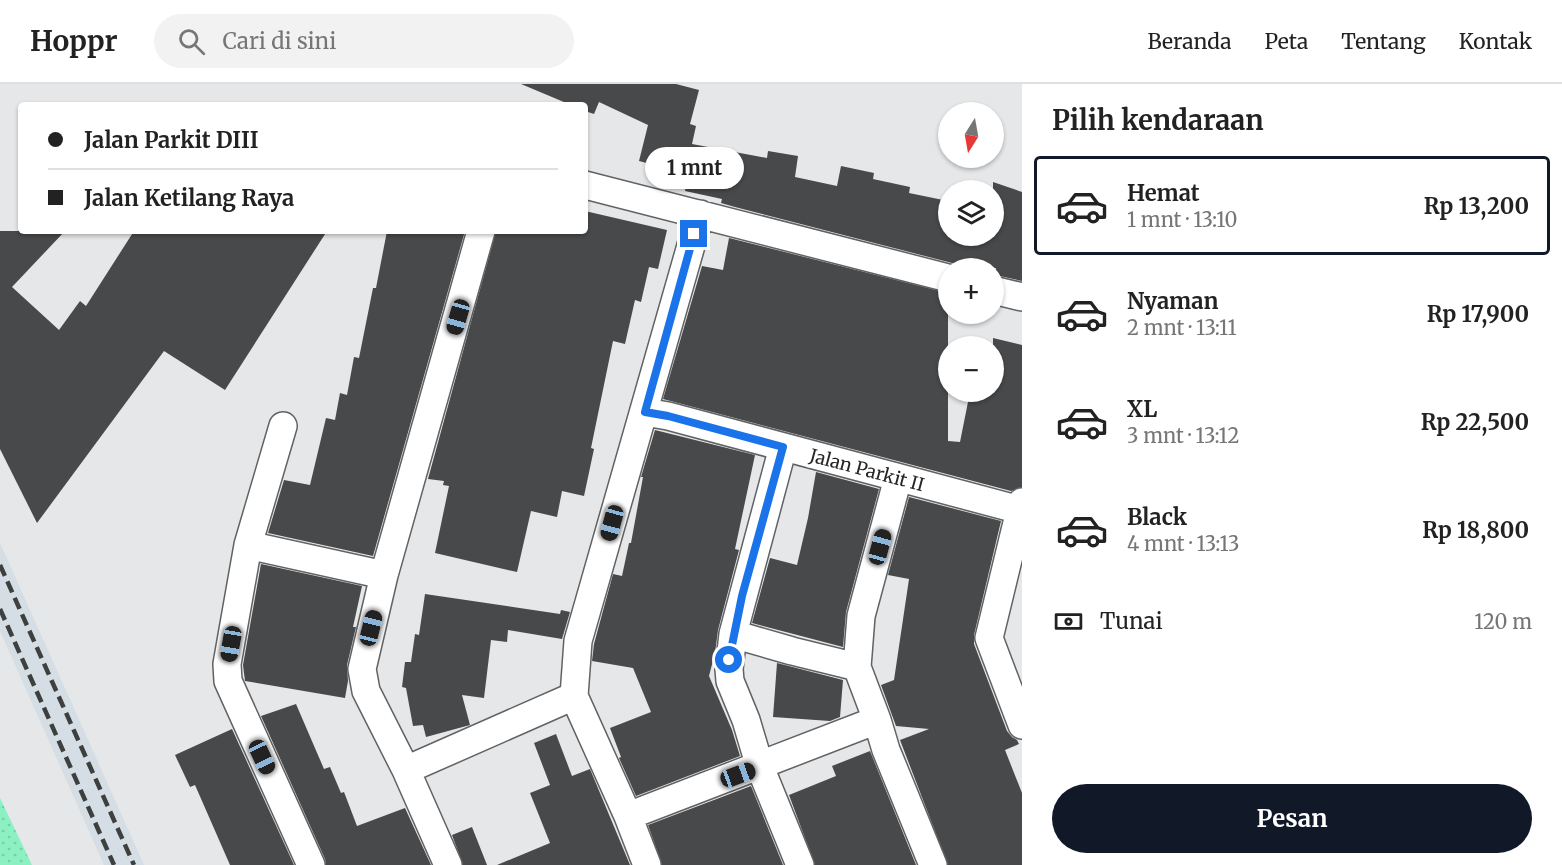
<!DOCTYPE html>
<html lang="id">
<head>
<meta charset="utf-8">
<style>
	body { margin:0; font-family:Merriweather,serif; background:#f2f2f2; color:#222; height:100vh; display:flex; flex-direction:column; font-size:22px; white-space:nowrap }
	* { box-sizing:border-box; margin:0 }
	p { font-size:20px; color:#767676 }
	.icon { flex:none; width:33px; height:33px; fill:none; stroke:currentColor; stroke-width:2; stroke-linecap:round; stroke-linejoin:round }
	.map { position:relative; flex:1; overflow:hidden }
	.side { display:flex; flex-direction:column; background:#fff; width:540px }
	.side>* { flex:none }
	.hud { position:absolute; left:18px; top:18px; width:570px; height:132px; border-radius:6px; box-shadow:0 2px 4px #0004; display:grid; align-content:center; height:132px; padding:0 30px; background:#fff }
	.needle { width:39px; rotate:191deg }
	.fabs { position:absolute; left:938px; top:18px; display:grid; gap:12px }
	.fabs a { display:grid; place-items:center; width:66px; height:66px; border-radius:50%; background:#fff; box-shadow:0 2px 4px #0004; font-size:30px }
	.end { position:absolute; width:27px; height:27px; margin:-14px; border:8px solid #1a73e8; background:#fff; box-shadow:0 0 0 3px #fff }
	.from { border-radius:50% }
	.bubble { position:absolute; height:42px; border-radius:21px; background:#fff; box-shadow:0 2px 4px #0004; font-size:20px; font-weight:700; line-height:42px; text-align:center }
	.car { position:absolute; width:18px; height:36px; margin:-18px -9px; border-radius:8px; box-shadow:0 0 4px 2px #0007; background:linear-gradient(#222 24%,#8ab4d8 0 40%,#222 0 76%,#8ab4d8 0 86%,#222 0) }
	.hud b { display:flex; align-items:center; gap:21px; height:57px; font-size:22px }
	.hud b+b { border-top:2px solid #e0e0e0 }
	.hud i { width:15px; height:15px; background:#222 }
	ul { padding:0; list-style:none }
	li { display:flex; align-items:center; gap:18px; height:99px; margin:0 12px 9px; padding:0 18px; border:3px solid transparent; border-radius:6px }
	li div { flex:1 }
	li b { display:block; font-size:22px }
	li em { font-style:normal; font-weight:700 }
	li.active { border-color:#111827 }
	li>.icon { width:54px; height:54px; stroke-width:1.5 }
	h2 { padding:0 30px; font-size:27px; line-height:72px }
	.pay { display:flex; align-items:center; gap:15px; height:66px; padding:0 30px; font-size:22px }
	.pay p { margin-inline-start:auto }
	.button { display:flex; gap:12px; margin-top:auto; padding:12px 30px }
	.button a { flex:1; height:69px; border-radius:36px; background:#111827; color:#fff; font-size:24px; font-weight:700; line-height:69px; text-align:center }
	header { display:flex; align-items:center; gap:36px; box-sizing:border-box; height:84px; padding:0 30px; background:#fff; border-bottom:2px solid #e0e0e0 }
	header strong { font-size:28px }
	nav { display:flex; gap:33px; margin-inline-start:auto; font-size:21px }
	.search { width:420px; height:54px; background:#f2f2f2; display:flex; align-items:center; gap:15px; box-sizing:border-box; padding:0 21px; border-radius:33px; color:#767676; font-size:22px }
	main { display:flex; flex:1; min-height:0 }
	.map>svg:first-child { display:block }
</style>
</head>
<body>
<header>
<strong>Hoppr</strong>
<div class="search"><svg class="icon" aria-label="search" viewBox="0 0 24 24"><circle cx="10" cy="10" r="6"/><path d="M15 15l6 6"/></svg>Cari di sini</div>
<nav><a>Beranda</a><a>Peta</a><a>Tentang</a><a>Kontak</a></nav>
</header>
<main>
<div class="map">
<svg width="1022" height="781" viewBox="0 0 1022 781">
	<defs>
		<pattern id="green-dots" width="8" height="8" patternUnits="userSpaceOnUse" patternTransform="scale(1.5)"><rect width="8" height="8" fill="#8bf1c2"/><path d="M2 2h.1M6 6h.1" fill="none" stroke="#78cea7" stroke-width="1.8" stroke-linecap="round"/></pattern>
	</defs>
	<rect width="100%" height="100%" fill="#e5e7e8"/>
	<path fill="#d5dee4" d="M0,459L144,781H104L0,547Z"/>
	<path fill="url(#green-dots)" d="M0,714L32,781H0Z"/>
	<path fill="#48494b" d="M521,0H676L699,6L690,40L696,42L692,60L767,74L768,67L798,72L795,93L837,102L841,82L874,89L873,95L910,103L909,109L948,117V152H993V98L1022,108V197L995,191L996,184H960L952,179L735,123L721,119L722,115L685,107L688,90L639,77L648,41L599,18L594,30L585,27V21H571Z
		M585,127L667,146L658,185L649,183L641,218L635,216L625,260L613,257L591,364L594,365L584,412L562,407L557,433L531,427L517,488L435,469L449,402L443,401L444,397L428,395L496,147H585Z
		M0,147H65L12,203L59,246L80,217L86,222L134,147H327L225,306L164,267L37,439L0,365Z
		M387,147H465L373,472L268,449L284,396L310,401L326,334L335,336L340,309L347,311L354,273L359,274L373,204H376Z
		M729,154L948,209V357L960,358L970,308H993V254L1022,261V403L1011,407L663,315L702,182L723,186Z
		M655,346L755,371L735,465L739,466L718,546L715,569L709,592L732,646L740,672L636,712L619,674L621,673L610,644L651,628L633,584L592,577L594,560L613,490L622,492L629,459H631L643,393H641Z
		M816,388L879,405L846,528L843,563L752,539L770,474L797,481L808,434Z
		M909,413L1001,437L974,551V560L1007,647L1012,653L1017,656L1019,660L1005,666L1022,709V781H948L900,656L929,645L896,642L881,601L894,596L909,495L888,491Z
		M261,480L362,502L353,543H356L347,581L348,597L345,614L245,597L243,581Z
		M425,510L560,530L561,526L570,528L562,555L508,546L507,558L491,556L484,614L462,611L470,641L426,653L423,641L413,642L406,604L402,603L405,578H411L415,550L419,551Z
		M777,579L843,596L840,633L830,637L773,633Z
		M296,620L324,685L330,683L341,709L344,708L357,742L405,724L431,781H326L325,775L261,632Z
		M232,645L294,781H230L195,701L190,703L175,671Z
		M556,650L572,692L590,685L630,781H497L550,759L530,709L550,701L534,659Z
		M870,667L916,781H815L789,711L836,692L832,682Z
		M751,702L783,781H662L648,741Z
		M472,743L487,781H463L452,751Z"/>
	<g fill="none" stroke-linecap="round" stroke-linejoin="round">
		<g stroke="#616264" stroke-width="30">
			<path id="minor" d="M585,101L948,194
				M993,206L1022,213
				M645,328L668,332L1020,426
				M283,342L248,461L227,580L228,597L311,781
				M783,363L733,550L729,585L730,597L746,636L760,683L800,781
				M898,394L861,532L857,583L877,636L886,666L933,781
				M1022,418L989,554L1022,641
				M248,461L384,491
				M733,550L792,567L857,583
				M406,686L574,612
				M628,732L877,636
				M448,781L406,686L366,607L362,585L384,491L481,147
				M647,781L628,732L574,612L578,557L700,130"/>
		</g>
		<use href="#minor" stroke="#fff" stroke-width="27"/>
		<path stroke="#3e3f3f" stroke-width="4.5" stroke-dasharray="12 6" stroke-linecap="butt" d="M0,481L134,781
			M0,525L114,781"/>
	</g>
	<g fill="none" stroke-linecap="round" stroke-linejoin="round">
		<path stroke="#1a73e8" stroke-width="8" d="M694,150L645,328L668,332L783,363L742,512L729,576"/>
	</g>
	<g text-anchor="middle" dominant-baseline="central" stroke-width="6" stroke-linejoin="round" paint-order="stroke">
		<g font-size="18" fill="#252626" stroke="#fff">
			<text transform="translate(867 386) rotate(15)">Jalan Parkit II</text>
		</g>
	</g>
</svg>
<div class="fabs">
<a><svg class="needle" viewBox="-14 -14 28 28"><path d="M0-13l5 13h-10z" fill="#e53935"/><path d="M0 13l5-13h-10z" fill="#767676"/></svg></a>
<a><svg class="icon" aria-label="layers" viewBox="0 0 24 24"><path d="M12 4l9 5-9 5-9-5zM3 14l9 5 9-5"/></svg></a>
<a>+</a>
<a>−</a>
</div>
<i class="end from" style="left:729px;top:576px"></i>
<i class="end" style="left:694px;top:150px"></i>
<div class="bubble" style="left:645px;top:63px;width:99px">1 mnt</div>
<i class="car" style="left:458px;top:233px;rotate:196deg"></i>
<i class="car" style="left:612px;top:439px;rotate:195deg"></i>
<i class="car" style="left:880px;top:463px;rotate:15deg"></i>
<i class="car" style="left:371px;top:544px;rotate:14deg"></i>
<i class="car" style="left:231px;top:560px;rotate:190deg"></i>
<i class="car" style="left:262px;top:673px;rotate:155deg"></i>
<i class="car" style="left:738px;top:691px;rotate:70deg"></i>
<div class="hud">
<b><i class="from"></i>Jalan Parkit DIII</b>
<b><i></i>Jalan Ketilang Raya</b>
</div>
</div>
<section class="side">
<h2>Pilih kendaraan</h2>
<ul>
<li class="active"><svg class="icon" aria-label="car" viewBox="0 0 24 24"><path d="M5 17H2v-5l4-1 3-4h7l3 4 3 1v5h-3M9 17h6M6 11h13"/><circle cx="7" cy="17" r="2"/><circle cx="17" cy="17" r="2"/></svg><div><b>Hemat</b><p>1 mnt · 13:10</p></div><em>Rp 13,200</em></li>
<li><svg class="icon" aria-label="car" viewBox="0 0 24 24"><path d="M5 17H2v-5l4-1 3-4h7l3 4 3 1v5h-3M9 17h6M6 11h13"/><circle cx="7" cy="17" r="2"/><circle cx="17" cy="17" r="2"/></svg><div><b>Nyaman</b><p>2 mnt · 13:11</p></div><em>Rp 17,900</em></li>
<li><svg class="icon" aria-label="car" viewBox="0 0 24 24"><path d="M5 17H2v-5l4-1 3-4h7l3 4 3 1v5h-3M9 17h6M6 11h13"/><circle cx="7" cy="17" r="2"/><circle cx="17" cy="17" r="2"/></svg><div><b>XL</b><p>3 mnt · 13:12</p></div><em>Rp 22,500</em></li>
<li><svg class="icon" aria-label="car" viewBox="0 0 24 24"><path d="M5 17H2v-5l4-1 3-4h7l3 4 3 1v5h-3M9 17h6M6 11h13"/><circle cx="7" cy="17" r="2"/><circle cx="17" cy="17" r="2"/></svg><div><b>Black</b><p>4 mnt · 13:13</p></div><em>Rp 18,800</em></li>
</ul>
<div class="pay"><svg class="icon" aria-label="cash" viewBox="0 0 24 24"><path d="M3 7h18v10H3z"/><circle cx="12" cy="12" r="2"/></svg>Tunai<p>120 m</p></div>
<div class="button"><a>Pesan</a></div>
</section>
</main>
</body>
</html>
